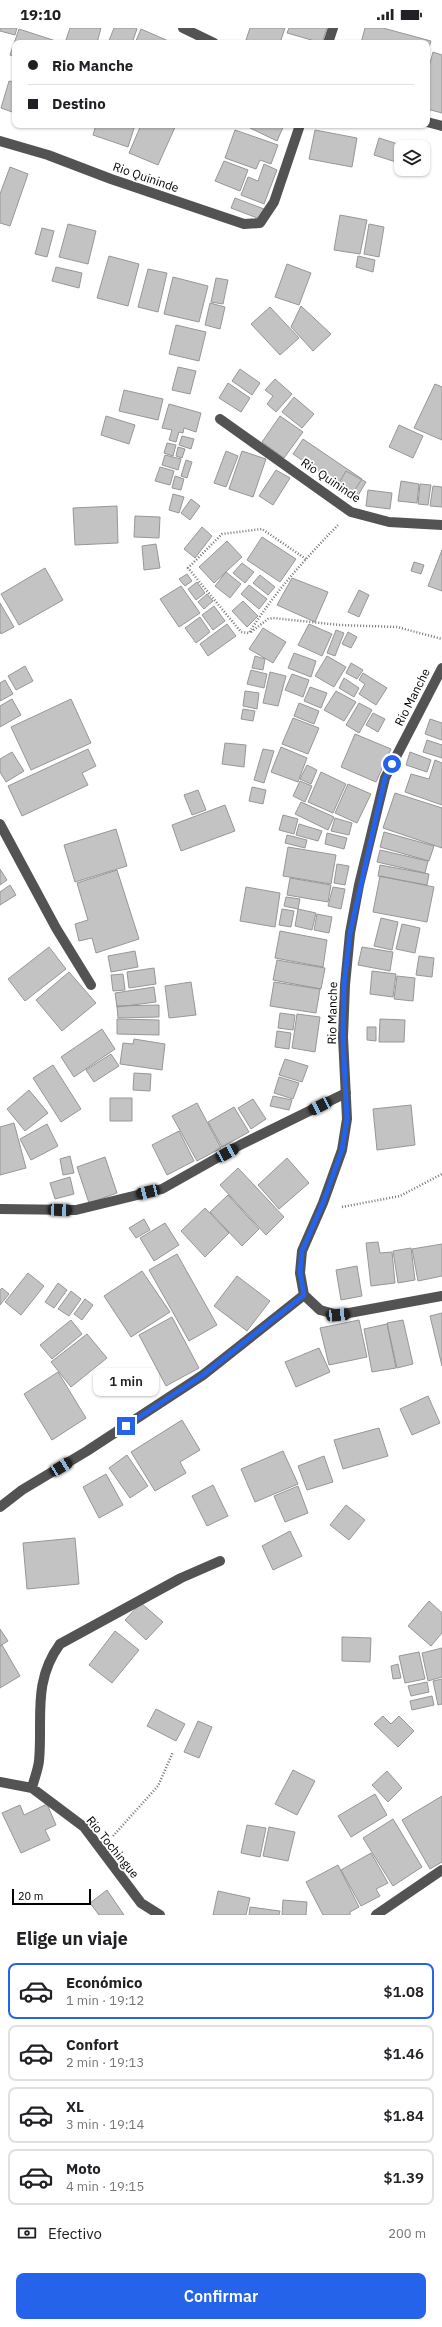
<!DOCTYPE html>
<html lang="es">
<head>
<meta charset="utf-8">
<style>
	body { margin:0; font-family:"IBM Plex Sans",sans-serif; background:#f6f6f6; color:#202124; height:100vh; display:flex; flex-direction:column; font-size:15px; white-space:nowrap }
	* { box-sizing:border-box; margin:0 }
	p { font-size:13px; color:#757577 }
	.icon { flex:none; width:22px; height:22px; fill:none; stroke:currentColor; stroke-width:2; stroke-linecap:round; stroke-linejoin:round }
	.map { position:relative; height:1887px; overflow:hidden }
	.details { display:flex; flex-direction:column; background:#fff; flex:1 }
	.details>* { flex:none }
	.top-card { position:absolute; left:12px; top:12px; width:418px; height:88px; border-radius:8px; box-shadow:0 1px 3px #0004; display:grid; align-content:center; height:88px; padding:0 16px; background:#fff }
	.fabs { position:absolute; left:394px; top:112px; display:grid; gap:8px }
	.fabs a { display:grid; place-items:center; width:36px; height:36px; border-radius:8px; background:#fff; box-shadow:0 1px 3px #0004; font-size:20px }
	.scale { position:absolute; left:12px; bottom:10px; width:79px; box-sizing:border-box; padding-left:4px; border:2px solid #000; border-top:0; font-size:11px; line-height:14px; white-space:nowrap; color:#000; -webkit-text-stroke:3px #fff; paint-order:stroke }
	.end { position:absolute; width:18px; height:18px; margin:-9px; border:5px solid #2563eb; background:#fff; box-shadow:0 0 0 2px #fff }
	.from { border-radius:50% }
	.bubble { position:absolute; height:28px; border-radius:8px; background:#fff; box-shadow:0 1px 3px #0004; font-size:13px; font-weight:600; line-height:28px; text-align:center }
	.car { position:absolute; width:12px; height:24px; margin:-12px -6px; border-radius:5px; box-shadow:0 0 3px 1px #0007; background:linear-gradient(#222 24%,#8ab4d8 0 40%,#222 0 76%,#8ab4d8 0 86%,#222 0) }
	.top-card b { display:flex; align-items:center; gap:14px; height:38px; font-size:15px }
	.top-card b+b { border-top:1px solid #e0e0e0 }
	.top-card i { width:10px; height:10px; background:#202124 }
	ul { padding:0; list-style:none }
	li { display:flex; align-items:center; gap:12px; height:56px; margin:0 8px 6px; padding:0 8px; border:2px solid #e0e0e0; border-radius:8px }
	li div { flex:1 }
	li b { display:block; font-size:15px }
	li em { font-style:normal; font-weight:600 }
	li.selected { border-color:#2563eb }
	li>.icon { width:36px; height:36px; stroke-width:1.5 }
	h2 { padding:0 16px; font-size:18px; line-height:48px }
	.pay { display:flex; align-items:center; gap:10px; height:44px; padding:0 16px; font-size:15px }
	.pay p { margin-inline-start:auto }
	.cta { display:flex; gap:8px; margin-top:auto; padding:8px 16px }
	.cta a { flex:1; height:46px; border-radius:8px; background:#2563eb; color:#fff; font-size:16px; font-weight:600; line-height:46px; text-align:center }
	.status { display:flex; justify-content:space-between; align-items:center; height:28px; padding:0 20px; background:#fff; direction:ltr }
	.status svg { height:11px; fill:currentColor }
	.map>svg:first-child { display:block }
</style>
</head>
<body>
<div class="status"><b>19:10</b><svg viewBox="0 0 49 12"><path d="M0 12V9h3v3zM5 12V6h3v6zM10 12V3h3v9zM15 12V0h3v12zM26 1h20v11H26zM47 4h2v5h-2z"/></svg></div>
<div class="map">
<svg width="442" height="1887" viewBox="0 0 442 1887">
	<rect width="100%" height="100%" fill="#fff"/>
	<path fill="#c3c3c3" stroke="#979797" d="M0,0H17L15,7L0,3Z
		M70,0H101L97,15H65Z
		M114,0H136L137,1L132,15H108Z
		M250,0H285L280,15H245Z
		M289,0H327L322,15L287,5Z
		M365,0H383L431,13L427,26V15H361Z
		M19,1L62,15H15V29L10,27Z
		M141,1L173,15H135Z
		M433,24L442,27V85L427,81V46Z
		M9,53L15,54V85L1,80Z
		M96,97H135L128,119L93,107Z
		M141,97H176L158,137L129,125Z
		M251,97H284L277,113L250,100Z
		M235,102L278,117L271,136L260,132L256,141L225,130Z
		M315,102L357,110L352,139L309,131Z
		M379,110L401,117L396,134L374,127Z
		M224,133L248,142L240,163L215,153Z
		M264,136L277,142L264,176L241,167L248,149L258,153Z
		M10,139L28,146L10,198L0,195V166Z
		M235,170L264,181L260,191L231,180Z
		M340,187L367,192L360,226L334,222Z
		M68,196L96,203L88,236L59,229Z
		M369,196L384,199L379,229L364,226Z
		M42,200L54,203L47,229L35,226Z
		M109,228L139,236L128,278L97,270Z
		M358,228L375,232L373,244L356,239Z
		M287,236L311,245L299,277L275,269Z
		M56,239L82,245L79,260L52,253Z
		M148,241L167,245L158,284L138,279Z
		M173,249L208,258L199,294L164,286Z
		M216,250L228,252L223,276L211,274Z
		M210,275L225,279L220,301L205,297Z
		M301,278L331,306L313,323L291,299Z
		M270,279L299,310L280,327L251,296Z
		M176,297L206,304L199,333L169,326Z
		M178,339L196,343L190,366L172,362Z
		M240,341L260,355L252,367L232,353Z
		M275,351L292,366L276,384L267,376L273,368L265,362Z
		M228,355L250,370L241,384L219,370Z
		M435,356L442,359V412L414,400Z
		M124,362L163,371L158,392L119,383Z
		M294,369L314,386L302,400L282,384Z
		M169,376L201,385L196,404L184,400L183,405L179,404L176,414L169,412L172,402L162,400Z
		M106,388L135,397L129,416L101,407Z
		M280,388L303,404L284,430L262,414Z
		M399,397L423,408L413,430L389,419Z
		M182,408L194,411L191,421L179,417Z
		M303,411L362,451L352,466L293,426Z
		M167,415L176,417L173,428L164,425Z
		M178,419L185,421L182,430L176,428Z
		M226,423L238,428L226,459L214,455Z
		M242,423L266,431L253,469L229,461Z
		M165,427L181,431L178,442L162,437Z
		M186,432L192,434L187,450L181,448Z
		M160,439L174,443L170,457L155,453Z
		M276,442L290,450L273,477L259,468Z
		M346,443L366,454L356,471L336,460Z
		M175,448L184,451L181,462L172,460Z
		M401,453L419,456L417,475L398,473Z
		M420,456L431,457L428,477L418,476Z
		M433,458L442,459V479L430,478Z
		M368,462L392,465L390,481L366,478Z
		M173,466L184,469L179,485L169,482Z
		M191,471L200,478L190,492L181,485Z
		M117,478L118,515L75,517L73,480Z
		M135,488L160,489L159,510L134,509Z
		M202,499L212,508L195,530L184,521Z
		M262,509L296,531L280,554L247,532Z
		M227,513L242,529L214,555L199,539Z
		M156,516L160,540L144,542L142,518Z
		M442,522V563L428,558Z
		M414,534L424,537L421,546L411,543Z
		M242,535L254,544L245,555L233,545Z
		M45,540L63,572L19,597L1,566Z
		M226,544L241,556L230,570L215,558Z
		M187,546L192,553L185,558L179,551Z
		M260,547L275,559L268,567L253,555Z
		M292,550L328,564L315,594L277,577Z
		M197,554L205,565L196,572L188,561Z
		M249,557L267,571L259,581L241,566Z
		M181,558L200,585L179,599L160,571Z
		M359,562L369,567L359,589L348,584Z
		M207,566L213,573L204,581L198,574Z
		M243,573L258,588L247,599L232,583Z
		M0,575L14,599L1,606L0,603Z
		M214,578L225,593L213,602L202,587Z
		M200,589L210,604L196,615L185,600Z
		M227,596L236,608L208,628L200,616Z
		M309,596L332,606L322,628L298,617Z
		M263,600L286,614L273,635L249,621Z
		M336,602L344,605L335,628L327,625Z
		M348,604L357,609L351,620L342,616Z
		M294,625L316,633L311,649L288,640Z
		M255,628L265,631L263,642L252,640Z
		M327,628L346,639L334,659L315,648Z
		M351,635L363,642L357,651L346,645Z
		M25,638L33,653L16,662L8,648Z
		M251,642L267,646L264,660L247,656Z
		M270,644L286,648L278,678L263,675Z
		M363,645L387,660L376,677L359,666L365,656L359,652Z
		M292,646L309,652L303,669L285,662Z
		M344,650L359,660L354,669L339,660Z
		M5,652L13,666L0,673V655Z
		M310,659L327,665L321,680L304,673Z
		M245,663L259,665L257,681L243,678Z
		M336,663L356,674L344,693L324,682Z
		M12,671L21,687L0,699V678Z
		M71,671L91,715L31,742L11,699Z
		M299,675L319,683L314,696L294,688Z
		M359,675L372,682L359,705L346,697Z
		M243,681L255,683L253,693L241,691Z
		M373,685L385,691L378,704L366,697Z
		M293,690L319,700L308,726L282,716Z
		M430,691L442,695V712L425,706Z
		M355,706L391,721L376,754L341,739Z
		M427,712L442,717V730L423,724Z
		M225,715L246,717L244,739L222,736Z
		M281,719L307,730L298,754L271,744Z
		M88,721L96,738L82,745L88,757L22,788L8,758Z
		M263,721L274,723L264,755L254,752Z
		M12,724L24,743L6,754L0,744V731Z
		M410,724L431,732L427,744L406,737Z
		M435,732L442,735V777L405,764L411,746L429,751Z
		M307,737L317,742L311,756L300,751Z
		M321,744L346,756L333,785L308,774Z
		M300,753L312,758L305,774L293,768Z
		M348,756L371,766L357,795L335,785Z
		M252,759L266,762L263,776L249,773Z
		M198,762L206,782L192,787L184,767Z
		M395,765L442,780V820L383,800Z
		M301,774L334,789L328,802L295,786Z
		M225,777L235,803L181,823L172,797Z
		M283,787L298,791L294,806L279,802Z
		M335,790L352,795L349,807L331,803Z
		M299,796L322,803L318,813L296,807Z
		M116,801L127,838L75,854L64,817Z
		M384,804L434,818L429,833L380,819Z
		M327,805L347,810L344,821L325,816Z
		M287,807L307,812L305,820L285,815Z
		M288,819L336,827L331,856L283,848Z
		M380,822L428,833L425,845L377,834Z
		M337,836L349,838L345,857L334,855Z
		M380,837L429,846L427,857L378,848Z
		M0,841L7,852L0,857Z
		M117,842L139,911L96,925L92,910L79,913L75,896L88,892L77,855Z
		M380,848L434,859L427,894L373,884Z
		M290,850L331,857L328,874L287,867Z
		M10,857L16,867L0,877V864Z
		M246,859L280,865L275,899L240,893Z
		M333,859L345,861L341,881L328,878Z
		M286,869L300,871L298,881L284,878Z
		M282,881L294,883L291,899L279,897Z
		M298,881L316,885L312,902L295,898Z
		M317,886L332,889L329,905L314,902Z
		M381,890L398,894L392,922L374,918Z
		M402,896L420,900L415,925L396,921Z
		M280,903L327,912L323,939L275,930Z
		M49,919L66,941L25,973L8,951Z
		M362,919L393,924L390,943L358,937Z
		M135,923L138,939L111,944L108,928Z
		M419,928L434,930L432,949L416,947Z
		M277,932L325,940L321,961L273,952Z
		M154,940L156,956L129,960L127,944Z
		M372,943L396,946L393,969L370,966Z
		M69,944L96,975L62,1003L36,972Z
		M123,946L125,962L113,963L111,947Z
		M397,948L415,950L413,973L394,971Z
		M191,954L196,987L169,990L165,958Z
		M274,954L320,961L316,985L270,978Z
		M154,959L156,974L117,979L115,965Z
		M159,977V989L118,990L117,978Z
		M280,985L295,987L293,1002L278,1000Z
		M297,986L320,989L315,1024L292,1020Z
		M117,991L159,992V1007L117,1006Z
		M380,991L405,992L404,1014H379Z
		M367,999H376V1013L367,1012Z
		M102,1001L115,1021L74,1049L61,1029Z
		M277,1003L291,1005L289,1021L275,1019Z
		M134,1011L165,1016L162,1042L120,1036L123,1015L133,1016Z
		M111,1026L119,1038L94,1054L86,1042Z
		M285,1031L308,1038L302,1054L279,1047Z
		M53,1037L81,1081L61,1094L33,1050Z
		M134,1045L151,1046L150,1063L133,1062Z
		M279,1049L299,1055L293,1071L274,1065Z
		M29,1062L48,1085L25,1103L7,1081Z
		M273,1068L292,1072L289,1082L270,1078Z
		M110,1070H132V1093H110Z
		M253,1071L266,1091L251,1101L238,1080Z
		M197,1075L221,1120L197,1133L172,1088Z
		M411,1077L415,1117L377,1122L373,1081Z
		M234,1079L249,1104L222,1119L208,1094Z
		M14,1095L26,1140L0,1147V1099Z
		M47,1096L58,1118L31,1132L20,1111Z
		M179,1103L194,1133L167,1147L152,1117Z
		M70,1128L74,1145L63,1147L60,1131Z
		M105,1129L117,1165L89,1175L77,1139Z
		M287,1130L309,1155L279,1181L258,1157Z
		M238,1140L284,1189L266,1207L220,1157Z
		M70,1149L74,1166L55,1171L50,1155Z
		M228,1167L259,1201L242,1218L210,1184Z
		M205,1180L229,1205L205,1229L181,1203Z
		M144,1191L150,1202L136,1210L129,1200Z
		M165,1195L179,1217L154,1233L140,1210Z
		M378,1214L380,1225L392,1224L395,1255L371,1258L366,1215Z
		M442,1216V1248L418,1253L412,1221Z
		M411,1220L415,1252L398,1255L393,1223Z
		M177,1226L217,1297L189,1313L149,1242Z
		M357,1238L362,1268L341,1272L336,1242Z
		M142,1243L170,1284L131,1309L104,1268Z
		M28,1245L44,1258L21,1287L5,1274Z
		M237,1248L270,1273L247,1303L214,1278Z
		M58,1255L67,1262L54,1280L45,1274Z
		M2,1260L9,1266L0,1277V1262Z
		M71,1263L81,1271L69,1288L58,1281Z
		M85,1271L93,1277L82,1292L74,1286Z
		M442,1285V1338L430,1288Z
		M172,1289L199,1340L166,1358L139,1307Z
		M71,1292L82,1306L52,1331L40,1317Z
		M359,1292L367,1329L329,1337L320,1300Z
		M403,1292L413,1336L397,1340L387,1295Z
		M387,1296L396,1340L372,1344L364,1301Z
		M87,1306L107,1330L71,1359L51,1334Z
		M319,1320L330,1344L296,1359L285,1334Z
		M58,1344L86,1390L52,1412L24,1366Z
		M428,1368L440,1395L412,1407L400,1381Z
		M182,1392L200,1422L180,1434L186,1445L155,1463L131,1424Z
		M379,1400L388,1428L343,1441L334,1412Z
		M283,1423L298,1456L255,1474L241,1441Z
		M127,1427L148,1458L130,1470L109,1440Z
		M324,1428L333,1454L307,1462L298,1438Z
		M106,1446L123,1477L99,1490L83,1459Z
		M213,1457L228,1488L207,1498L192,1468Z
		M298,1458L308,1485L285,1494L274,1468Z
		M346,1477L365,1492L349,1512L330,1497Z
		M290,1503L302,1528L273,1542L262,1518Z
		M75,1510L79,1556L27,1561L23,1515Z
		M429,1573L442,1585V1605L431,1618L408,1598Z
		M141,1575L163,1594L146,1612L125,1592Z
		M0,1601L8,1613L0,1618Z
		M115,1603L139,1622L112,1655L89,1637Z
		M342,1609L371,1610L370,1634L342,1633Z
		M2,1617L20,1648L0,1660V1618Z
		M442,1620V1649L428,1653L422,1625Z
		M419,1624L425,1651L405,1655L399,1628Z
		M398,1636L401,1650L393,1651L391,1638Z
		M442,1651V1676L438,1677L433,1653Z
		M427,1654L429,1664L411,1668L408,1658Z
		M432,1668L434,1677L412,1682L410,1673Z
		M156,1681L185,1696L176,1713L147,1698Z
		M383,1688L391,1696L399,1688L414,1703L398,1719L374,1696Z
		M198,1693L212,1699L199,1730L184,1724Z
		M293,1742L315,1753L297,1787L275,1776Z
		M387,1743L402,1760L388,1774L372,1757Z
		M375,1766L387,1787L351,1809L338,1788Z
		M442,1768V1834L430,1841L402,1792Z
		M47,1776L56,1797L45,1802L50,1812L21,1825L2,1785L20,1777L24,1787Z
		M393,1791L422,1839L393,1858L363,1810Z
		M247,1797L266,1800L260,1829L241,1825Z
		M269,1799L295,1804L288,1833L263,1828Z
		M371,1825L388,1855L376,1861L380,1868L361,1878L341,1842Z
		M338,1837L359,1879L350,1884V1887H323L306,1854Z
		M107,1862L124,1887H99L90,1875Z
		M218,1863L250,1870L246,1887H213Z
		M283,1872L307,1874L306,1887H282Z
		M250,1879L280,1883L279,1887H249Z"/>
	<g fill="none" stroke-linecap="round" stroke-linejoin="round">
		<path stroke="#757575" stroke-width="2.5" stroke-dasharray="1 2" stroke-linecap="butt" d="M306,531L262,501L222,506L188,540L241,604L249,605C274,565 305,531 338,497
			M251,604L268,591L273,590L340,597L397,599L442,611
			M342,1179L400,1168L442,1146
			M113,1808L158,1758L173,1724"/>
		<path stroke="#535353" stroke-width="10" d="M183,0L214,15
			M328,15L333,0
			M427,94L442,98
			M0,113L48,127L111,151L244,196L260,195L274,174L300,97
			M220,391L351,484L389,494L442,497
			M442,640L385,750L359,857L350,905L345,957L343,1009L347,1091L342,1122L323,1175L302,1223L300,1245L304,1267L320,1282L338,1287L442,1268
			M0,796L56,900L91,957
			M0,1181L76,1182L162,1161L240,1117L346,1065
			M0,1479L22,1462L87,1423L203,1347L304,1267
			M0,1754L32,1760L84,1799L141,1875L160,1887
			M32,1760C34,1751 38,1742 39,1733C43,1691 32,1654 60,1616L181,1550L220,1533
			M376,1887L442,1842"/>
	</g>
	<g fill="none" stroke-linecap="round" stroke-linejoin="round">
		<path stroke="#2563eb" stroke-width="5" d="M126,1398L203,1347L304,1267L300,1244L302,1223L323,1175L342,1122L347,1091L343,1009L344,957L350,905L385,750L392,736"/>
	</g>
	<g text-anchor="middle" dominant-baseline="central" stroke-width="3.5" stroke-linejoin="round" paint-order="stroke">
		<g font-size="12" fill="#000" stroke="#fff">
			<text transform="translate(146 149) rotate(19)">Rio Quininde</text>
			<text transform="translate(331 452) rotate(34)">Rio Quininde</text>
			<text transform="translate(412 669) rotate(-63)">Rio Manche</text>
			<text transform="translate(332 985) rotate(-89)">Rio Manche</text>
			<text transform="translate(113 1819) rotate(51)">Rio Tochingue</text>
		</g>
	</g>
</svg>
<div class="fabs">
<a><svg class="icon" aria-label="layers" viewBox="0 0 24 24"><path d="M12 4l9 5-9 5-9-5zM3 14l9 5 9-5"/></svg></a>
</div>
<div class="scale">20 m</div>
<i class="end from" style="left:392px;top:736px"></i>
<i class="end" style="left:126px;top:1398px"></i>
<div class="bubble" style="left:93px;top:1340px;width:66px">1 min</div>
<i class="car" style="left:320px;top:1078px;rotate:243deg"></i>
<i class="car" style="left:227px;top:1125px;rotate:61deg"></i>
<i class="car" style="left:148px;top:1164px;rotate:256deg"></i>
<i class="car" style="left:60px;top:1182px;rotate:92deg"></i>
<i class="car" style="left:338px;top:1287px;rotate:84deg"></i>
<i class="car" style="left:61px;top:1439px;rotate:59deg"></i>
<div class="top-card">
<b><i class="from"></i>Rio Manche</b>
<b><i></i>Destino</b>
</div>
</div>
<section class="details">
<h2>Elige un viaje</h2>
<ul>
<li class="selected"><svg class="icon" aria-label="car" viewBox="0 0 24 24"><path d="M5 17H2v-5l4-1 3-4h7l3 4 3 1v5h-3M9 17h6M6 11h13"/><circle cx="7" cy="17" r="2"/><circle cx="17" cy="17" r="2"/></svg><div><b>Económico</b><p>1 min · 19:12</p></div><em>$1.08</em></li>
<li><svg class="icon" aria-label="car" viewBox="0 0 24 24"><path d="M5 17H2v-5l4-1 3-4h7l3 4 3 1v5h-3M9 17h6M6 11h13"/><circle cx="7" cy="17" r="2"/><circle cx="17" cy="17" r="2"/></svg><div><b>Confort</b><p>2 min · 19:13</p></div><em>$1.46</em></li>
<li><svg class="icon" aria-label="car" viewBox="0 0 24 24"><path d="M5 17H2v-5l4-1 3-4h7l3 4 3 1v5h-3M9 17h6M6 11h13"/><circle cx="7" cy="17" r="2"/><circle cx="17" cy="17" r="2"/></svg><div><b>XL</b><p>3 min · 19:14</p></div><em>$1.84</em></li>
<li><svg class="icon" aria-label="car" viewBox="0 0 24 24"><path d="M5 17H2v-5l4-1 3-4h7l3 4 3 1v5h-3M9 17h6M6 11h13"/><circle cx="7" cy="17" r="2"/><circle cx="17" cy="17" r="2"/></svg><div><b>Moto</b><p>4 min · 19:15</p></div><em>$1.39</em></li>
</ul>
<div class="pay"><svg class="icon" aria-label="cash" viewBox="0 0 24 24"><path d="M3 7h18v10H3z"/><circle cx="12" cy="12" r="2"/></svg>Efectivo<p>200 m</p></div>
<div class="cta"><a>Confirmar</a></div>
</section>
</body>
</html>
